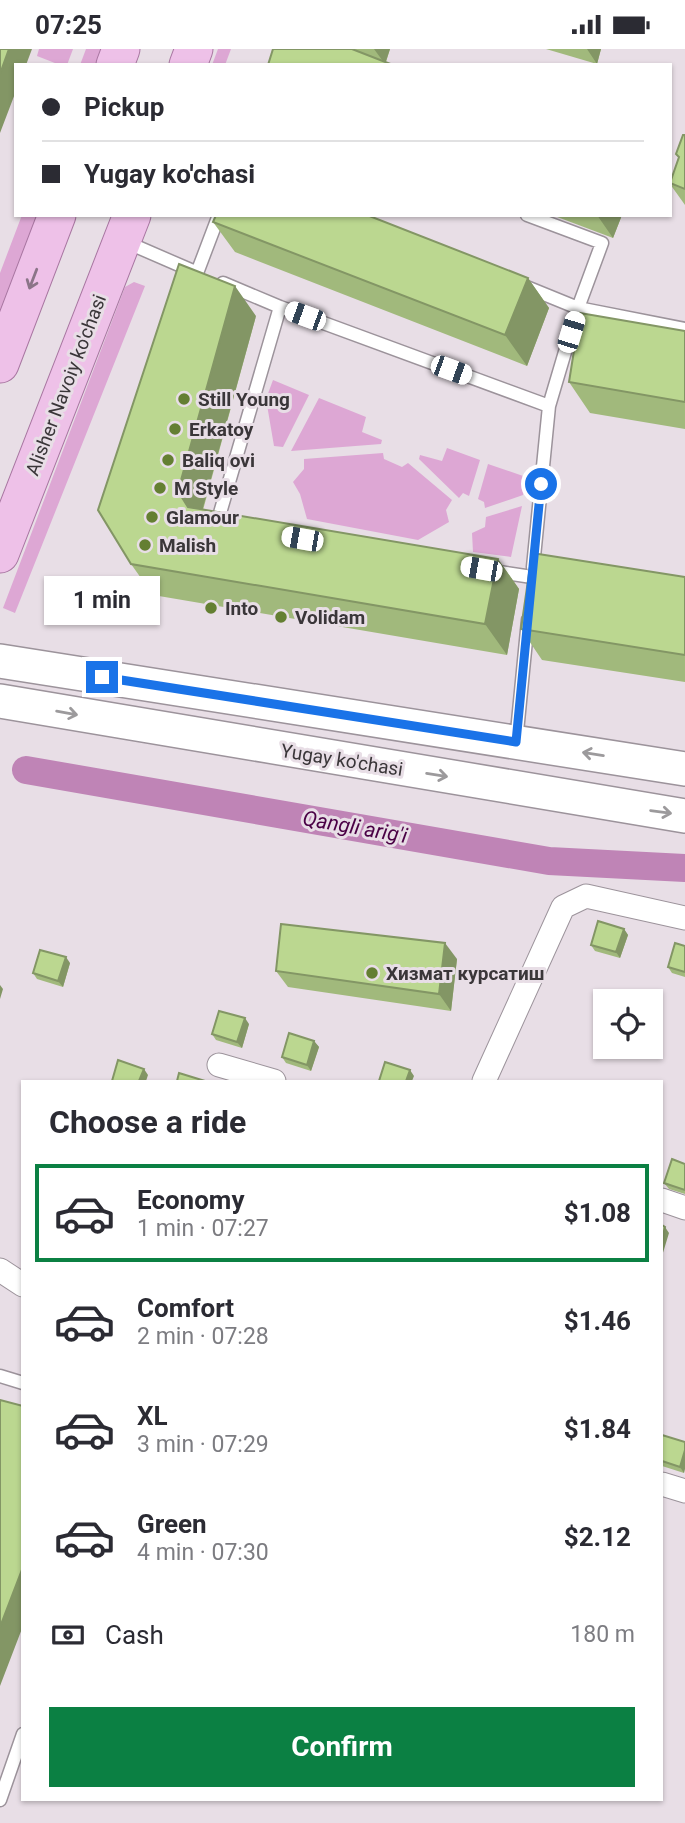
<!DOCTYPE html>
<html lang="en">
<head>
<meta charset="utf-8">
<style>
	body { margin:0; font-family:Roboto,sans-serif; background:#f2f2f3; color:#2b2b33; height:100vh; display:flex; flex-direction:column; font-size:26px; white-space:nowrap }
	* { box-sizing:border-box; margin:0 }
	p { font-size:23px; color:#7c7c81 }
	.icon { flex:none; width:38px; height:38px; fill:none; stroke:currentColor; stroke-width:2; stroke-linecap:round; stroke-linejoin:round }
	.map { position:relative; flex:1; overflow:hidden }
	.drawer { position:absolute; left:21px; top:1031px; width:642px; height:721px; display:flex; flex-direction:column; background:#fff; border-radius:0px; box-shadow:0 2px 5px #0004 }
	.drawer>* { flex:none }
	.top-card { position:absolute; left:14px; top:14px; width:658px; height:154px; border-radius:0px; box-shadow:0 2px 5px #0004; display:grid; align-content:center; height:154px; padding:0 28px; background:#fff }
	.tools { position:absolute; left:593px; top:940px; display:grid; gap:14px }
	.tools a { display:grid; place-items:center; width:70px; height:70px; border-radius:0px; background:#fff; box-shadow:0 2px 5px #0004; font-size:35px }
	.end { position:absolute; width:32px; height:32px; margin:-16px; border:9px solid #1a73e8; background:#fff; box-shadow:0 0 0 4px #fff }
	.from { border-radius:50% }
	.bubble { position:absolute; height:49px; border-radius:0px; background:#fff; box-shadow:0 2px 5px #0004; font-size:23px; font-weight:700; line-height:49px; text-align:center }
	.car { position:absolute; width:21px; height:42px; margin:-21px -10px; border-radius:9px; box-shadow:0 0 5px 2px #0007; background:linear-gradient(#fff 24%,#345 0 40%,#fff 0 76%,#345 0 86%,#fff 0) }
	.top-card b { display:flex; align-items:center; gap:24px; height:66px; font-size:26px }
	.top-card b+b { border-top:2px solid #e1e1e2 }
	.top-card i { width:18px; height:18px; background:#2b2b33 }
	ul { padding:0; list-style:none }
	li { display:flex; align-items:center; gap:21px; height:98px; margin:0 14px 10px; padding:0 14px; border:4px solid transparent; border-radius:0px }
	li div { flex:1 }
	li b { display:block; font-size:26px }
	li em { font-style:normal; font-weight:700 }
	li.active { border-color:#0b8043 }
	li>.icon { width:63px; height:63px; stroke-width:1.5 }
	h2 { padding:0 28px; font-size:32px; line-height:84px }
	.pay { display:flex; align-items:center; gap:18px; height:77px; padding:0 28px; font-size:26px }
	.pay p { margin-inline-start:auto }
	.cta { display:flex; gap:14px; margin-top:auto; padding:14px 28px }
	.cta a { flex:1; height:80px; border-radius:0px; background:#0b8043; color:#fff; font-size:28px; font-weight:700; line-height:80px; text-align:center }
	.status { display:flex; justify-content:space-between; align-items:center; height:49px; padding:0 35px; background:#fff; direction:ltr }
	.status svg { height:19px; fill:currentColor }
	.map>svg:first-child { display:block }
</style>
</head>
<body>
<div class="status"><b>07:25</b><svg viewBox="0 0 49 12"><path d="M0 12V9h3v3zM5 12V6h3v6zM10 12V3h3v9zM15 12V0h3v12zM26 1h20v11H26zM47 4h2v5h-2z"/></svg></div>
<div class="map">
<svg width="685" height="1774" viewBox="0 0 685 1774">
	<rect width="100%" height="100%" fill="#e8dee6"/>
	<path fill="#dda7d4" d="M39,0H73L67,16H60L37,7Z
		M86,0H103L97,16H80Z
		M218,0H231L225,16H212Z
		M22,166H39L0,267V224Z
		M134,233L145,237L15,564L3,559L125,238Z
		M273,331L309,346L283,398L274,397L266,350Z
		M319,349L366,368L362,383L382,391L381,395L291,402Z
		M447,399L480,411L469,447L463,444L459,449L419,410L420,406L442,412Z
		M383,404L384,410L402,418L408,414L452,451L446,461L449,473L418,491L307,470L300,445L293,433L304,420V410Z
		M488,415L526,428L523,446L485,459L484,453L478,450Z
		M522,457L511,508L473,503L472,484L485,478L486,468Z"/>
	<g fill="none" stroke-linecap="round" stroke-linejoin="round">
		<path stroke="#bf84b6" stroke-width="28" d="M26,721L549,812L685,819"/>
		<g stroke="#9c939b" stroke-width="15">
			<path id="service" d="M126,193L193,222
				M197,224L219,166
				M223,234L280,258L549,357L533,518
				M524,237L578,259L602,194L527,166
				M549,357L578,259L685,280
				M227,477H225L220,464L280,258
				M493,522L532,528
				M516,693L528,571
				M0,1327L23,1334
				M0,1751L23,1685"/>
		</g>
		<g stroke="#9c939b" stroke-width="25">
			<path id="minor" d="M219,1016L274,1032
				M484,1032L563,858L586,847L685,869
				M662,1151L685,1159
				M0,1221L23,1236
				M662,1435L685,1442"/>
		</g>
		<g stroke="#9c939b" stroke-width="36">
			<path id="secondary" d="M0,612L685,720
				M0,652L685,767"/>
		</g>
		<g stroke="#a876a1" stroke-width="39">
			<path id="primary" d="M115,16L121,0
				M188,16L194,0
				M0,315L57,166
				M0,505L132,166"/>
		</g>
		<use href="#service" stroke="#fff" stroke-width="12"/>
		<use href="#minor" stroke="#fff" stroke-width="23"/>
		<use href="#secondary" stroke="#fff" stroke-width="33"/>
		<use href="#primary" stroke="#eec1e8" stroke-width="37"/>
	</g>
	<path fill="#a1b97c" d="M273,0H390L386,13Z
		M546,0H601L597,15Z
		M685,86V156L670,135L679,109L676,105Z
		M552,166H622L613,189Z
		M213,173L528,229L549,259L527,317L235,203Z
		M256,267L203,461L498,510L519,540L507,606L153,546L131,515Z
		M685,282V380L590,364L569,333Z
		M685,528V633L542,611L521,580Z
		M624,880L628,886L620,909L595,902L591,896Z
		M685,897V928L672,924L668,918Z
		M457,910L451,962L288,938L276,922Z
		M70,914L63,938L37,930L33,924Z
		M249,975L242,999L216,991L212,985Z
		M314,992L319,998L311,1022L286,1014L282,1008Z
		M685,1115V1145L669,1140L664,1134Z
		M662,1386L685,1393L684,1424L662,1417Z"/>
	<path fill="#839665" d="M9,0H32L26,16H16V42L0,84V25Z
		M374,0H390L385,15Z
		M587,0H601L597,15Z
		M597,166H622L613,189Z
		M528,229L549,259L527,317L505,286Z
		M235,237L256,267L199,473L178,442Z
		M498,510L519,540L507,606L485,575Z
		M624,880L628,886L620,909L616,903Z
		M445,894L457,910L451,962L439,945Z
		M66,908L70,914L63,938L58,932Z
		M0,936L3,940L0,950Z
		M245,969L249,975L242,999L237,993Z
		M314,992L319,998L311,1022L307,1016Z
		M144,1020L148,1026L146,1032H139Z
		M410,1021L414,1027L412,1032H406Z
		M665,1178L669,1184L662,1207V1190Z
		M685,1401V1420L684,1424L680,1418Z
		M23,1518V1577L0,1637V1578Z"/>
	<path fill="#bbd790" stroke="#839665" stroke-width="2" d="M0,0H9L0,25Z
		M273,0H352L393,16H268Z
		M683,86H685V140L670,134L679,108L676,105Z
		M216,166H367L528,229L505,286L213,173Z
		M179,215L235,237L178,442L188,458L498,510L485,575L131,515L98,461Z
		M580,264L685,282V353L569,333Z
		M532,504L685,528V606L521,580Z
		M598,872L624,880L616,903L591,896Z
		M281,875L445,894L439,945L276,922Z
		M675,894L685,897V923L668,918Z
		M40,901L66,908L58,932L33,924Z
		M219,962L245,969L237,993L212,985Z
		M289,984L314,992L307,1016L282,1008Z
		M118,1011L144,1020L139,1032H112Z
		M385,1013L410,1021L406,1032H379Z
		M179,1024L205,1032H177Z
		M672,1110L685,1115V1141L664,1134Z
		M662,1176L665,1178L662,1190Z
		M0,1351L23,1357V1518L0,1578Z
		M662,1386L685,1393V1401L680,1418L662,1412Z"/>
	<defs><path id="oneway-shaft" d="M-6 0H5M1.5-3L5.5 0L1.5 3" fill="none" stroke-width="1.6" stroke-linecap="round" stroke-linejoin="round" transform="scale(1.75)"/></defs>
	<use stroke="#8b7588" href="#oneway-shaft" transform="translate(33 230) rotate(111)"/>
	<g stroke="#9c9a9c">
		<use href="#oneway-shaft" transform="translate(67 664) rotate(10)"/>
		<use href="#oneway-shaft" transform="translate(593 705) rotate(-171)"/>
		<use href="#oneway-shaft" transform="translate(437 726) rotate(9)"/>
		<use href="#oneway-shaft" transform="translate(661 763) rotate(8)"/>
	</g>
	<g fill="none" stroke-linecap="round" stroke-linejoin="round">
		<path stroke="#1a73e8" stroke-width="9" d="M102,628L516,693L541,435"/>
	</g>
	<g fill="#647f32" stroke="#e8dee6" stroke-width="2.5">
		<circle cx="184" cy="350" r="7"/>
		<circle cx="175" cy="380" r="7"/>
		<circle cx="168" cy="411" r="7"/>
		<circle cx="160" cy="439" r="7"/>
		<circle cx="152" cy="468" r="7"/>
		<circle cx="145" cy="496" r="7"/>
		<circle cx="211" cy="559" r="7"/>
		<circle cx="281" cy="568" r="7"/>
		<circle cx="372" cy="924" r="7"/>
	</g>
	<g text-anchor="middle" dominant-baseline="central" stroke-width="6" stroke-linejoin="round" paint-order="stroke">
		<g font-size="19" fill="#3a3639" stroke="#e8dee6">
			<text transform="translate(66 336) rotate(-69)">Alisher Navoiy ko'chasi</text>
			<text transform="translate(342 711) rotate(9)">Yugay ko'chasi</text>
		</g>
		<g font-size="19" font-weight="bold" fill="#3a3639" stroke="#e8dee6" text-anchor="start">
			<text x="198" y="350">Still Young</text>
			<text x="189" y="380">Erkatoy</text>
			<text x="182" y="411">Baliq ovi</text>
			<text x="174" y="439">M Style</text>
			<text x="166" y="468">Glamour</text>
			<text x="159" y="496">Malish</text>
			<text x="225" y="559">Into</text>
			<text x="295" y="568">Volidam</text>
			<text x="386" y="924">Хизмат курсатиш</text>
		</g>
		<g font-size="21" font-style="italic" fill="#4a0045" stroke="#e8dee6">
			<text transform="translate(355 778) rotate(10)">Qangli arig'i</text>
		</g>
	</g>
</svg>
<div class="tools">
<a><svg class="icon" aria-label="locate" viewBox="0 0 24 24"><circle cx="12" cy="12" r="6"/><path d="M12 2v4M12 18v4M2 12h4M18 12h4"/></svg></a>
</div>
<i class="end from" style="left:541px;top:435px"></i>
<i class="end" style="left:102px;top:628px"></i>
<div class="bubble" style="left:44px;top:527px;width:116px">1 min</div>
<i class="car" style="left:305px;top:267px;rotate:290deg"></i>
<i class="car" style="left:571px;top:283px;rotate:17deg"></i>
<i class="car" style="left:451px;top:321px;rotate:110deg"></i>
<i class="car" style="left:302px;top:490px;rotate:280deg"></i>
<i class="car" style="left:481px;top:520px;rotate:280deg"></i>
<div class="top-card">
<b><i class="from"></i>Pickup</b>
<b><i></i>Yugay ko'chasi</b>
</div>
<section class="drawer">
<h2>Choose a ride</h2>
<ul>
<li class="active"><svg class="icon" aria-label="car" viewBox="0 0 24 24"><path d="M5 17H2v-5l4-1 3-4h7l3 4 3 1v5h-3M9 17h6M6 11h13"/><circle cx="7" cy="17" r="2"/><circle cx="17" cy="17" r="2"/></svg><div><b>Economy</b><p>1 min · 07:27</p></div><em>$1.08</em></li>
<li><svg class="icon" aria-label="car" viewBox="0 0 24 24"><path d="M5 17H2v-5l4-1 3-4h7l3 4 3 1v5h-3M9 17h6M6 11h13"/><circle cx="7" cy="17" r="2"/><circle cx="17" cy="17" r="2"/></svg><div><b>Comfort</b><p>2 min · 07:28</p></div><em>$1.46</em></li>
<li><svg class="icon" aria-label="car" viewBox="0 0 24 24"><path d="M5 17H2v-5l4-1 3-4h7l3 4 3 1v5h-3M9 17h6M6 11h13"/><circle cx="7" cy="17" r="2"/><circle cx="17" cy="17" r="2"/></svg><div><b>XL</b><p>3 min · 07:29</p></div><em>$1.84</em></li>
<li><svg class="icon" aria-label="car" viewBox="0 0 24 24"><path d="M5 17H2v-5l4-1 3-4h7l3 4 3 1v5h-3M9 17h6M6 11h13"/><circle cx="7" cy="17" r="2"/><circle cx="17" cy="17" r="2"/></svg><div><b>Green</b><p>4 min · 07:30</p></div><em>$2.12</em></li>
</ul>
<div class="pay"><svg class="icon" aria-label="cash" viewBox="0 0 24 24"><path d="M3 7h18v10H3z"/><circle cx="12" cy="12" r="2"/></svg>Cash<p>180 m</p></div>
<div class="cta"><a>Confirm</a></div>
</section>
</div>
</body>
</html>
